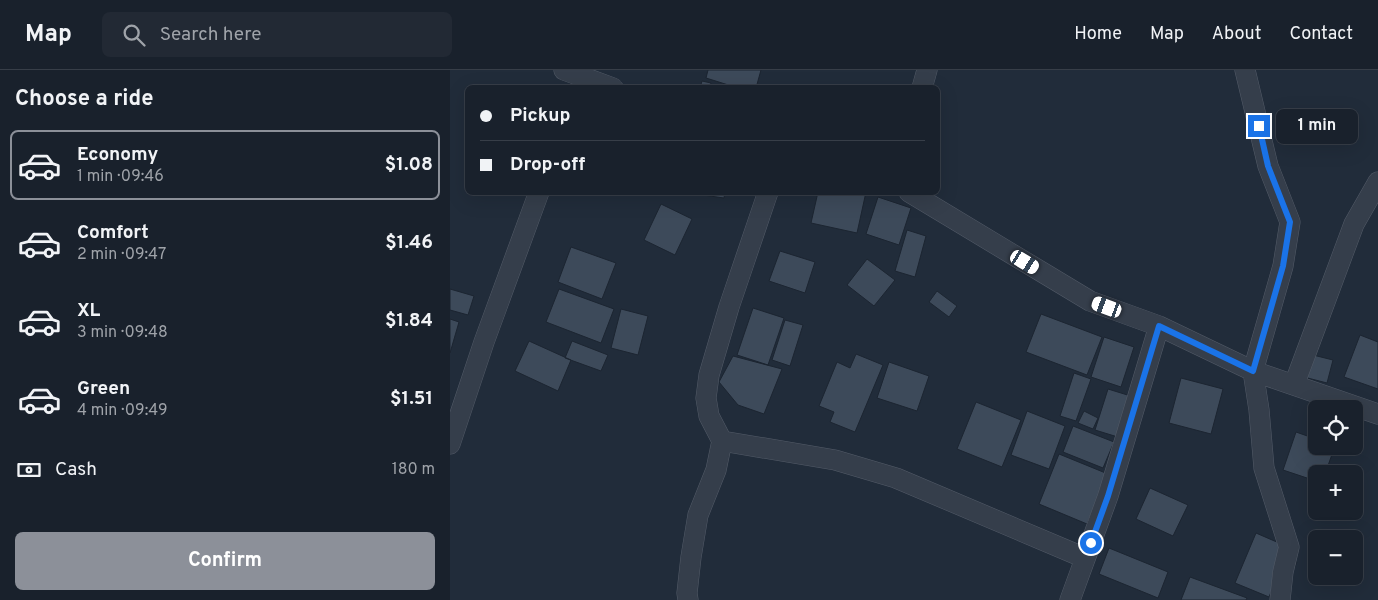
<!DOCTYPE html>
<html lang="en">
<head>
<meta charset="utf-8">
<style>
	body { margin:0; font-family:Overpass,sans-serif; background:#222934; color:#f1f3f6; height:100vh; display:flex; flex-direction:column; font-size:19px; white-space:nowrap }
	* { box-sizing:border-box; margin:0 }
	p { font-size:16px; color:#9fa3a9 }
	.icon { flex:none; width:28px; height:28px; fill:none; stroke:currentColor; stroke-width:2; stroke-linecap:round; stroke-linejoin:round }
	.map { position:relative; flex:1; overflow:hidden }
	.sheet { display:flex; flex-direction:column; background:#19212c; width:450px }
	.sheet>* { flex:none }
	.hud { position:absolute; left:15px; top:15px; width:475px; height:110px; border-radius:8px; box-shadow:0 5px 20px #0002,0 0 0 1px #373e48; display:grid; align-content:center; height:110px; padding:0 15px; background:#19212c }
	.buttons { position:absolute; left:858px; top:330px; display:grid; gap:10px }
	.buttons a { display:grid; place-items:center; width:55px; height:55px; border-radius:8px; background:#19212c; box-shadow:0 5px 20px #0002,0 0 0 1px #373e48; font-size:25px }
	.end { position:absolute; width:22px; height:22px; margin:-11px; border:6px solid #1a73e8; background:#fff; box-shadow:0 0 0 2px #fff }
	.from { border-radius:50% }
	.bubble { position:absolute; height:35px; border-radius:8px; background:#19212c; box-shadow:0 5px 20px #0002,0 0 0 1px #373e48; font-size:16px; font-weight:700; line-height:35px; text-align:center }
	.car { position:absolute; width:15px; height:30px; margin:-15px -8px; border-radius:6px; box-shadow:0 0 4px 1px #0007; background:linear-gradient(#fff 24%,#345 0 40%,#fff 0 76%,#345 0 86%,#fff 0) }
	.hud b { display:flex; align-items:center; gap:18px; height:48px; font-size:19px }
	.hud b+b { border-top:1px solid #373e48 }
	.hud i { width:12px; height:12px; background:#f1f3f6 }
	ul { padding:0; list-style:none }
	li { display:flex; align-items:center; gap:15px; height:70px; margin:0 10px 8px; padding:0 5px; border:2px solid transparent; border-radius:8px }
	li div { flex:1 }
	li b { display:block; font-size:19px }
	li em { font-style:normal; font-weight:700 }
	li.selected { border-color:#8c9099 }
	li>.icon { width:45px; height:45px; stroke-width:1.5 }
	h2 { padding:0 15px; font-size:22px; line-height:60px }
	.pay { display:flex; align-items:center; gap:12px; height:55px; padding:0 15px; font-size:19px }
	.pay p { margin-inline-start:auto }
	.cta { display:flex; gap:10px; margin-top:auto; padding:10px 15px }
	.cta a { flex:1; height:58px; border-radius:8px; background:#8c9099; color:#fff; font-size:20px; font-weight:700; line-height:58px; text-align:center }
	header { display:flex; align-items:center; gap:30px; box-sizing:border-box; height:70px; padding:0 25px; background:#19212c; border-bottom:1px solid #373e48 }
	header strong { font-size:24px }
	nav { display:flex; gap:28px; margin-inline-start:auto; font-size:18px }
	.search { width:350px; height:45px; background:#222934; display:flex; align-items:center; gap:12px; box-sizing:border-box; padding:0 18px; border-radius:8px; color:#9fa3a9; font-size:19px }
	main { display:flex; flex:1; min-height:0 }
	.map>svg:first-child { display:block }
</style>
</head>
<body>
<header>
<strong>Map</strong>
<div class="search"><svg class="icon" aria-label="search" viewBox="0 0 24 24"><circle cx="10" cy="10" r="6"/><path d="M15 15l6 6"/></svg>Search here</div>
<nav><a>Home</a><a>Map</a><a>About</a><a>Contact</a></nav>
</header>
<main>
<section class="sheet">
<h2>Choose a ride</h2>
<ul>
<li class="selected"><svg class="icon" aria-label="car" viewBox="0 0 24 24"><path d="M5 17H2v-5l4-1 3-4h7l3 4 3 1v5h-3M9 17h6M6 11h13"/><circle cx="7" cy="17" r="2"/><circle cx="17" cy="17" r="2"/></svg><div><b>Economy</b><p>1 min · 09:46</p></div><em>$1.08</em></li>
<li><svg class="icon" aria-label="car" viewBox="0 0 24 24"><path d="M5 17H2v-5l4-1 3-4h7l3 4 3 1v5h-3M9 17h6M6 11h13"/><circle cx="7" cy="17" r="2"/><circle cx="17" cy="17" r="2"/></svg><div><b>Comfort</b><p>2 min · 09:47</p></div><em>$1.46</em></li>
<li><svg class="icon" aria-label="car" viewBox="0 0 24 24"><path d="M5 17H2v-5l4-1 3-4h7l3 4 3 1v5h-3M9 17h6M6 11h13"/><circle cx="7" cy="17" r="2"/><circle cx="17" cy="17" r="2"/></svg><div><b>XL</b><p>3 min · 09:48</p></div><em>$1.84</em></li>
<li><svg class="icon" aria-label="car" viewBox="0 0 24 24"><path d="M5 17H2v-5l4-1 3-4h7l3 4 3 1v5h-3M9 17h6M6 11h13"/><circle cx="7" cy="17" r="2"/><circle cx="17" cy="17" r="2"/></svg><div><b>Green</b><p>4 min · 09:49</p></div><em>$1.51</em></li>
</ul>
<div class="pay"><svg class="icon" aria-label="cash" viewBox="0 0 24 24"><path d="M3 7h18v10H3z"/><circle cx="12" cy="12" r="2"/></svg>Cash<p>180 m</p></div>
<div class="cta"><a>Confirm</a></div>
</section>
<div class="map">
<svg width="928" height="530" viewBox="0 0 928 530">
	<rect width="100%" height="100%" fill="#212c3a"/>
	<path fill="#3d4a5a" stroke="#1c2531" d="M258,0H311L306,18H288L256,8Z
		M252,11L261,13L260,18H250Z
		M232,122H275L274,128Z
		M368,122H416L407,163L361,153Z
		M428,127L461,138L449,175L416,164Z
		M211,134L242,149L225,185L194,170Z
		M457,160L476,166L465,207L445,201Z
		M121,177L166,193L152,229L108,212Z
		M330,181L365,192L355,223L319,211Z
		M417,189L445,210L424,236L397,215Z
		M0,219L24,226L18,245L0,240Z
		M109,219L164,239L151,273L96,252Z
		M487,221L507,236L499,247L479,232Z
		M303,238L334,248L318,295L287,285Z
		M171,239L198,246L188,285L161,278Z
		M591,244L652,267L637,305L576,282Z
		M0,249L9,252L0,283Z
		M335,250L353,255L340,296L322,290Z
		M910,265L928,272V319L894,307Z
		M654,267L684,277L671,317L641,307Z
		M79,271L121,290L108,321L65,301Z
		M122,271L158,285L151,301L115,288Z
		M855,283L883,290L877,313L850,306Z
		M406,284L433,295L405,362L380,352L384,342L369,336L387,292L400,298Z
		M283,286L332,299L314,344L288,335L269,312Z
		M439,292L479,306L467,341L427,328Z
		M624,303L641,309L626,351L610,346Z
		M731,308L773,319L761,364L719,353Z
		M658,319L684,327L671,368L645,360Z
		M526,332L571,350L552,397L507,379Z
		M577,341L615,356L599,399L561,385Z
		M634,341L648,348L643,359L628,353Z
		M623,356L664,372L653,398L613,382Z
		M846,362L866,369V376H885L875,404H866V411L833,400Z
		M609,384L658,404L637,454L589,434Z
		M700,418L738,435L723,466L686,449Z
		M806,463L836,476L832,486L847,492L841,505L830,500L819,527L785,513Z
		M659,478L718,502L708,528L649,504Z
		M740,507L797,528L796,530H731Z"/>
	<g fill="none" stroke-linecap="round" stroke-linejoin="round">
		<g stroke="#535b68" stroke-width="21">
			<path id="minor" d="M114,0L163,18
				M795,0L818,96L840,152L833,196L803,301L809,340L814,398L839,477L833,502L830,530
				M472,18L477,0
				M459,122L640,231L709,256L803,301L928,344
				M844,315L904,154L928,112
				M272,371L385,390L446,408L635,488
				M0,374L34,272L89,122
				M238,530L237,523L241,487L248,445L266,400L272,371L259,346L256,328L259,305L279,237L318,122
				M620,530L658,426L709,256"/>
		</g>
		<use href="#minor" stroke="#353e4b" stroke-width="20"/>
	</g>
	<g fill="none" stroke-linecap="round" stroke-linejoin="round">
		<path stroke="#1a73e8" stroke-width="6" d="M641,473L658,426L709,256L803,301L833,196L840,152L818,96L809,56"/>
	</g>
</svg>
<div class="buttons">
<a><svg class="icon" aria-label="locate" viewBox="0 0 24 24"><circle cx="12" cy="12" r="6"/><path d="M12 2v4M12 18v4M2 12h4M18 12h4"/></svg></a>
<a>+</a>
<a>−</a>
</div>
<i class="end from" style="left:641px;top:473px"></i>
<i class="end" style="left:809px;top:56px"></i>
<div class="bubble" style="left:826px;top:39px;width:82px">1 min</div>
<i class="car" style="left:575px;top:192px;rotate:121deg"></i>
<i class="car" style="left:657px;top:237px;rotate:290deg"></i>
<div class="hud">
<b><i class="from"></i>Pickup</b>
<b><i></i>Drop-off</b>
</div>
</div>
</main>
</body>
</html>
